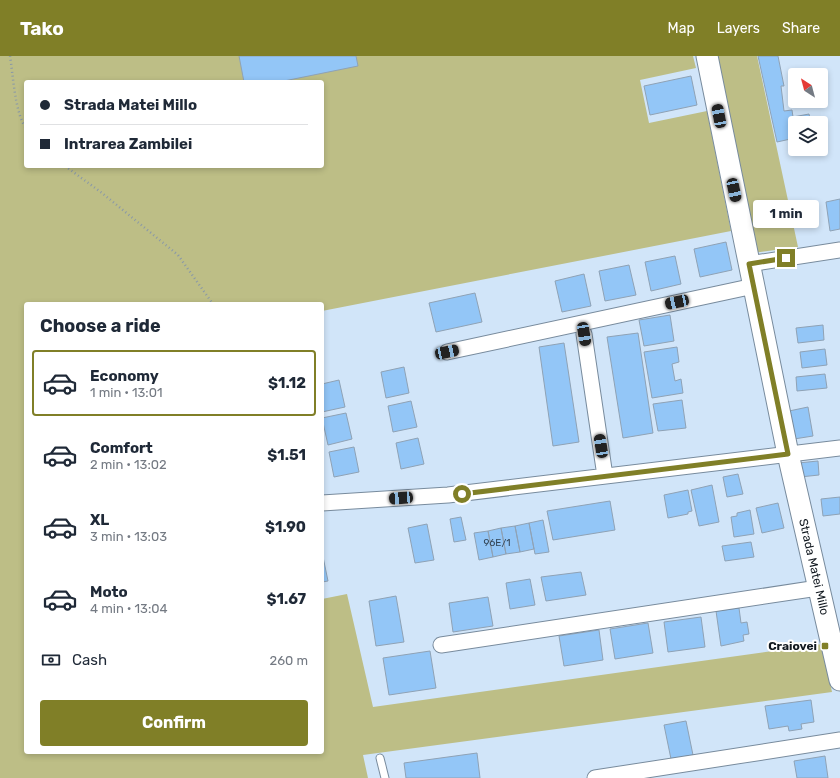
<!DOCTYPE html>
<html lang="en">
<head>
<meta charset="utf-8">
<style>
	body { margin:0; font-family:Rubik,sans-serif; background:#f6f6f7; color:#1f2937; height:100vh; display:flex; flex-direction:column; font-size:15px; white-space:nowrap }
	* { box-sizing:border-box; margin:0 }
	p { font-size:13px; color:#747a83 }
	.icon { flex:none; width:22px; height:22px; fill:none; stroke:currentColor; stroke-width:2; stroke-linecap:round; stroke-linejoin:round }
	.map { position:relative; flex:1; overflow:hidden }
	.drawer { position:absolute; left:24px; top:246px; width:300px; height:452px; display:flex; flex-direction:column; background:#fff; border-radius:4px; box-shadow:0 2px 6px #0003 }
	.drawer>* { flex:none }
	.top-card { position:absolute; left:24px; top:24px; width:300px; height:88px; border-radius:4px; box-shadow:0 2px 6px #0003; display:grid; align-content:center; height:88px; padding:0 16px; background:#fff }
	.needle { width:26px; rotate:324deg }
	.controls { position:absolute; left:788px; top:12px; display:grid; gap:8px }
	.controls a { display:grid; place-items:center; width:40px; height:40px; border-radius:4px; background:#fff; box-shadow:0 2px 6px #0003; font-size:20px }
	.end { position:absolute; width:18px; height:18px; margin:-9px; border:5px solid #807f27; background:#fff; box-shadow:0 0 0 2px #fff }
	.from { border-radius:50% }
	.bubble { position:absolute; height:28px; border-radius:4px; background:#fff; box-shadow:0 2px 6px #0003; font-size:13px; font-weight:700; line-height:28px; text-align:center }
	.car { position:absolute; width:12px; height:24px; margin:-12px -6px; border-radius:5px; box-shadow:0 0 3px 1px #0007; background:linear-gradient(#222 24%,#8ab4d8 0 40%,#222 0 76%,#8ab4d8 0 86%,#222 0) }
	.top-card b { display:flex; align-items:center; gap:14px; height:38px; font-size:15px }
	.top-card b+b { border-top:1px solid #e0e1e3 }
	.top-card i { width:10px; height:10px; background:#1f2937 }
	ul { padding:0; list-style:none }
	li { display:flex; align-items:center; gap:12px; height:66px; margin:0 8px 6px; padding:0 8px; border:2px solid transparent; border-radius:4px }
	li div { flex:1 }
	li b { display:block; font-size:15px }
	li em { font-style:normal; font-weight:700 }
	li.current { border-color:#807f27 }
	li>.icon { width:36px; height:36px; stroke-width:1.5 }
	h2 { padding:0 16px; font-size:18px; line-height:48px }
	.pay { display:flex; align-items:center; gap:10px; height:44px; padding:0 16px; font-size:15px }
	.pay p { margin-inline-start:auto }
	.cta { display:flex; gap:8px; margin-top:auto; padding:8px 16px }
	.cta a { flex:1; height:46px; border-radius:4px; background:#807f27; color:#fff; font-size:16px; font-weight:700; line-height:46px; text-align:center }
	header { display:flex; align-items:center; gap:24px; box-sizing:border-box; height:56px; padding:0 20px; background:#807f27; color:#fff }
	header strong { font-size:19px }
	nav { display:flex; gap:22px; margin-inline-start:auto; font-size:14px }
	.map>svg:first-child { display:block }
</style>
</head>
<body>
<header>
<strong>Tako</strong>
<nav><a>Map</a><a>Layers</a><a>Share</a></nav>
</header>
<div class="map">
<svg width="840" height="722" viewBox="0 0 840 722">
	<rect width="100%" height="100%" fill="#d1e5f9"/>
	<path fill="#bdbe86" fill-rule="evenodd" d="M0,0H693L696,12L640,24L649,67L707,55L731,175L322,255V248H26V696H322V543L347,538L373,651L822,588L832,636L363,699L368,722H0ZM26,26H322V110H26Z
		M713,0H757L798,191L753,197Z"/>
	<path fill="#93c6f7" stroke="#8fa2b5" d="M239,0H356L358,10L279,26H244Z
		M758,0H778L784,30H781L784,55L792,54L793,61L809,58L811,67H795V82L777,86Z
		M691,20L697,49L650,59L644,30Z
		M840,143V173L830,175L826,146Z
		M726,186L732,214L700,221L694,193Z
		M675,200L681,228L651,235L645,206Z
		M629,209L636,239L605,245L599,215Z
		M584,218L591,250L562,256L555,225Z
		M475,237L482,266L436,276L429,247Z
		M670,259L674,285L644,290L639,264Z
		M823,269L824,284L798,287L796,272Z
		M638,277L653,377L623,382L607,281Z
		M564,287L579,386L553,390L539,291Z
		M677,291L679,306L672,308L675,325L681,323L683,337L652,342L644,296Z
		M825,293L827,309L802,312L800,296Z
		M404,311L409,337L386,342L381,316Z
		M825,318L827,332L797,335L796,321Z
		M339,324L345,351L322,356V328Z
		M682,344L686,372L658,375L653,348Z
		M411,345L417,371L393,376L388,350Z
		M808,351L813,380L794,383L789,355Z
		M346,357L352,383L328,389L322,362Z
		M418,382L424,408L401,413L396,387Z
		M354,391L359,416L334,421L329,396Z
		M818,405L819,419L800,421L798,407Z
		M738,418L743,438L727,441L723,421Z
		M712,429L719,466L699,470L691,434Z
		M688,434L692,455L688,456V458L668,462L664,439Z
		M840,441V458L823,460L821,443Z
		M610,445L615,474L553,484L547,455Z
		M778,447L784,472L762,477L756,452Z
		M750,454L754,478L734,481L731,461L737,460V457Z
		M461,461L466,484L454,486L450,463Z
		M543,464L549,496L535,498L529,467Z
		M529,467L534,493L520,496L515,470Z
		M427,468L434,504L415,507L408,472Z
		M515,470L520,496L506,498L501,472Z
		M501,472L506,498L493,501L488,475Z
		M488,475L493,501L479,504L474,477Z
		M751,486L754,501L725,505L722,490Z
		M322,496L328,525L322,526Z
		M581,516L586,539L546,545L541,521Z
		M530,523L535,549L510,553L506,527Z
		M396,540L404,586L376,590L369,545Z
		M488,541L493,570L453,576L449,547Z
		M739,552L741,567L747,566L749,578L743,579L744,585L721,590L716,555Z
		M701,561L705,591L668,596L664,566Z
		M648,567L653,597L615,603L610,573Z
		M599,574L603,604L564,610L559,580Z
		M430,595L436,632L389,639L383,602Z
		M811,644L814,666L801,668L802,673L789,675L788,670L769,673L765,650Z
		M686,665L693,699L671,703L664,669Z
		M477,697L480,722H406L404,707Z
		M825,700L828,722H797L794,705Z"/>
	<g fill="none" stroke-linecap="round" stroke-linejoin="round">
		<g stroke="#788b9d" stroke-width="9">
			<path id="lane" d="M380,702L385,722"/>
		</g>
		<g stroke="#788b9d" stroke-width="17">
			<path id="street" d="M749,208L840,194
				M584,278L605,420
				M447,296L754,230
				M322,447L448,439L840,392
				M441,589L818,532
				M595,722L840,684"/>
		</g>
		<g stroke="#788b9d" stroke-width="23">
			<g id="secondary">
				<path id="s1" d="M707,0L788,398L840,624"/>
			</g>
		</g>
		<path stroke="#8998a8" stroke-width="2.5" stroke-dasharray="1 3" stroke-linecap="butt" d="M10,0C13,18 15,58 26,72
			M65,110L102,137L178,199L213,248"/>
		<use href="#lane" stroke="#fff" stroke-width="7"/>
		<use href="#street" stroke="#fff" stroke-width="15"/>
		<use href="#secondary" stroke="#fff" stroke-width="21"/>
	</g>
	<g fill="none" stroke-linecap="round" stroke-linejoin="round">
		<path stroke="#807f27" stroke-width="5" d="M462,438L788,398L749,208L786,202"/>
	</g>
	<rect fill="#807f27" stroke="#fff" stroke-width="1.5" x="821" y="586" width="8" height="8" rx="2"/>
	<g text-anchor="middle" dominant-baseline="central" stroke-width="4" stroke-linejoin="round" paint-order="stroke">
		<g font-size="10" fill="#324455">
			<text x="497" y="487">96E/1</text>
		</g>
		<g font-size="12" fill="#11181f" stroke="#fff">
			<text stroke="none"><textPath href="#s1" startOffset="522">Strada Matei Millo</textPath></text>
		</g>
		<g font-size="12" font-weight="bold" fill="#11181f" stroke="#fff" text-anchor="end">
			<text x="817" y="590">Craiovei</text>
		</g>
	</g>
</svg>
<div class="controls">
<a><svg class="needle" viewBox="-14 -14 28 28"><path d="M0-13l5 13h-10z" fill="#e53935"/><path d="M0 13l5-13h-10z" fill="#747a83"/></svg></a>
<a><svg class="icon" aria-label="layers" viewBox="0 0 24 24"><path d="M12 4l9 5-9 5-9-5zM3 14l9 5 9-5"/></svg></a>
</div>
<i class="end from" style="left:462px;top:438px"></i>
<i class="end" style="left:786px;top:202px"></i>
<div class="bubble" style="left:753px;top:144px;width:66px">1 min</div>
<i class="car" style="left:719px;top:60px;rotate:349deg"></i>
<i class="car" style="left:734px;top:134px;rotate:168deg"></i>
<i class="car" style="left:677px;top:246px;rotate:258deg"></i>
<i class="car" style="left:584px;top:278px;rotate:171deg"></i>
<i class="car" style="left:447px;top:296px;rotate:78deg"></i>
<i class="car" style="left:601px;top:390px;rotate:351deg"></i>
<i class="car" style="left:401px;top:442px;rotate:266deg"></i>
<div class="top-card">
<b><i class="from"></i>Strada Matei Millo</b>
<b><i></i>Intrarea Zambilei</b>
</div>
<section class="drawer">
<h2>Choose a ride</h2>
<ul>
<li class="current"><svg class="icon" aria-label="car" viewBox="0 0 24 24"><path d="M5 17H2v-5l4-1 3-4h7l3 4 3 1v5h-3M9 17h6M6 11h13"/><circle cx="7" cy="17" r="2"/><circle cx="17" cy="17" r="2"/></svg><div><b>Economy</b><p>1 min · 13:01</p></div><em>$1.12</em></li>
<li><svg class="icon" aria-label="car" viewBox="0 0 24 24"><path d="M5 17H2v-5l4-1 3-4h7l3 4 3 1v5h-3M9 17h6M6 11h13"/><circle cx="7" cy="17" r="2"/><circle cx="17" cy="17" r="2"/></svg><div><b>Comfort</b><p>2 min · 13:02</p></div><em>$1.51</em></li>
<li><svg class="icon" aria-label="car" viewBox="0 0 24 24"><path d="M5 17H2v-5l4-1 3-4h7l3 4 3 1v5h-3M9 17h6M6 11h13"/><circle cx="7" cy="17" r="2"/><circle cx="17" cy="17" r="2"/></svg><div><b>XL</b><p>3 min · 13:03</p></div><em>$1.90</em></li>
<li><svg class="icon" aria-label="car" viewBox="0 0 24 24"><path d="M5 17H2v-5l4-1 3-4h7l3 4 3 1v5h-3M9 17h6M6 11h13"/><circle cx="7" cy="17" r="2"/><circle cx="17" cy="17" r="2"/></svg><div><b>Moto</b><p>4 min · 13:04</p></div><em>$1.67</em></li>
</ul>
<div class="pay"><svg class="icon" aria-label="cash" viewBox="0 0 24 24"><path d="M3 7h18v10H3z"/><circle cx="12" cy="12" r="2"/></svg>Cash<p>260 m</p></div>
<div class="cta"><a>Confirm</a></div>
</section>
</div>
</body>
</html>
